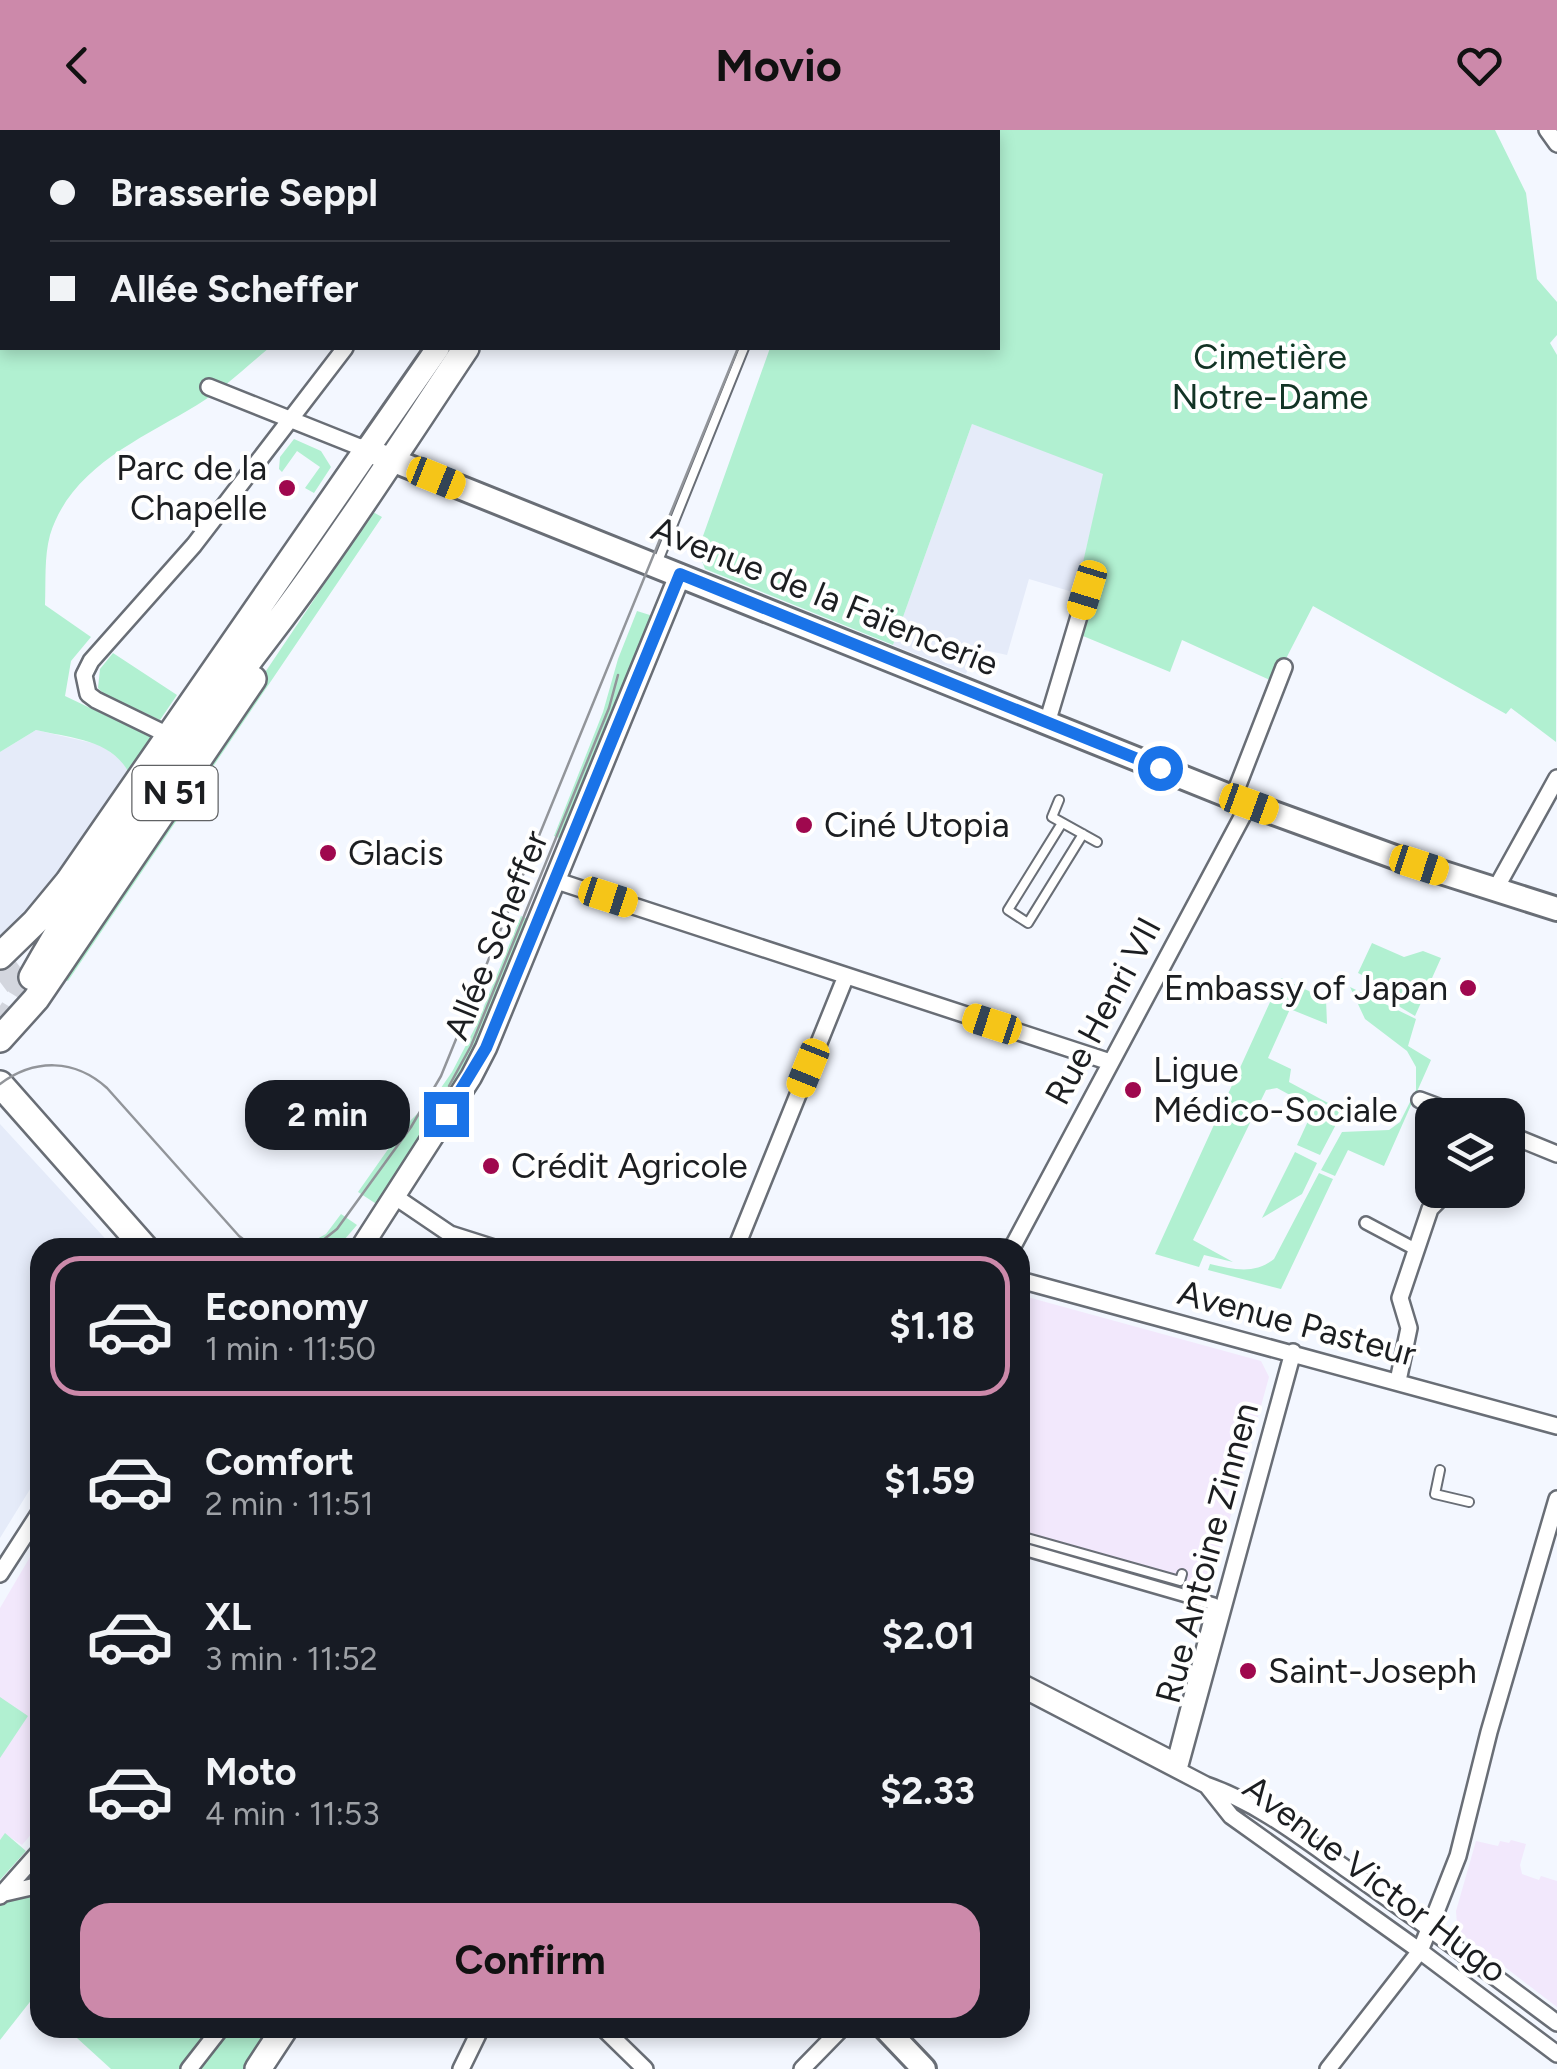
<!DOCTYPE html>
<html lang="en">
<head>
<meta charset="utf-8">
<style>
	body { margin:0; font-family:Figtree,sans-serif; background:#20242c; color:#f1f3f6; height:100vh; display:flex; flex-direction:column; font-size:38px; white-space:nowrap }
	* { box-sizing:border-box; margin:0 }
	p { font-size:32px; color:#9ea1a6 }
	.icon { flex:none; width:55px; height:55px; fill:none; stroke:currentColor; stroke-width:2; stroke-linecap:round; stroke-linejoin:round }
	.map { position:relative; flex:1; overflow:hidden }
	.panel { position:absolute; left:30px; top:1108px; width:1000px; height:800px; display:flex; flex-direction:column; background:#171b24; border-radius:30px; box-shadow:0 5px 15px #0003 }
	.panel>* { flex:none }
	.banner { position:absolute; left:0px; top:0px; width:1000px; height:220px; box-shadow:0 5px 15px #0003; display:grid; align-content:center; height:220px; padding:0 50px; background:#171b24 }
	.buttons { position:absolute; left:1415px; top:968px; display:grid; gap:20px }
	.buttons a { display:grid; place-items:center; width:110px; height:110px; border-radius:20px; background:#171b24; box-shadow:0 5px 15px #0003; font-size:50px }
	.end { position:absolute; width:45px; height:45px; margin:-22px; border:12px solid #1a73e8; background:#fff; box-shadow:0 0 0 5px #fff }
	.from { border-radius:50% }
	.bubble { position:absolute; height:70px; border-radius:30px; background:#171b24; box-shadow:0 5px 15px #0003; font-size:32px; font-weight:700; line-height:70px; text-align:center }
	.car { position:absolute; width:30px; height:60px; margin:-30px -15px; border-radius:12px; box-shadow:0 0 8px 2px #0007; background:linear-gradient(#f5c518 24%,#345 0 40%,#f5c518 0 76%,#345 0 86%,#f5c518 0) }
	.banner b { display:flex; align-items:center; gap:35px; height:95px; font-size:38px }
	.banner b+b { border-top:2px solid #363941 }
	.banner i { width:25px; height:25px; background:#f1f3f6 }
	ul { padding:18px 0 0; list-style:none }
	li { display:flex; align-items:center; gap:30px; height:140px; margin:0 20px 15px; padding:0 30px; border:5px solid transparent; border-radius:30px }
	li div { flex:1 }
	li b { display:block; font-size:38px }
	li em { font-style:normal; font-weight:700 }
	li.on { border-color:#cc89aa }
	li>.icon { width:90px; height:90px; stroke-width:1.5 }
	.action { display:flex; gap:20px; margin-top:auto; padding:20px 50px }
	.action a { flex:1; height:115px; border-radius:30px; background:#cc89aa; color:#111; font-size:40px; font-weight:700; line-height:115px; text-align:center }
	header { display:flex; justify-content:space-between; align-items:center; height:130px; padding:0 50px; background:#cc89aa; color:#111; font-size:45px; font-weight:700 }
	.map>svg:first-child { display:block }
</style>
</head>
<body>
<header><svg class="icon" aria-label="back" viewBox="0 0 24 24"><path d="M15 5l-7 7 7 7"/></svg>Movio<svg class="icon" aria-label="heart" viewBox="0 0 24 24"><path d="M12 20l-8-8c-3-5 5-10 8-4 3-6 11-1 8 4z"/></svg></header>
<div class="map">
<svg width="1557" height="1939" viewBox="0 0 1557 1939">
	<rect width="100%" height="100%" fill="#f3f7ff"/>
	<path fill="#e5ebf9" d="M972,294L1104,343L1076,463L1029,449L1007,525L975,518L966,544L893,515Z
		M36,600L101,615L122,631L129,643L48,762L0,812V622Z
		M0,994L113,1117L40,1118V1343L0,1408Z"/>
	<path fill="#f2e8fc" d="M1020,1165L1261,1231L1269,1247L1209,1464L1200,1470L1020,1418Z
		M40,1410V1694L22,1715L5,1704L0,1710V1478Z
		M1511,1710L1526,1714L1520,1735L1522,1744L1539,1750L1541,1746L1557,1751V1877L1463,1805L1457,1794L1456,1781L1476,1711L1498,1716L1500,1711L1509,1713Z"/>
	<path fill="#b1f0d1" d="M0,0L410,2H2V218H269C246,237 223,259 197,275C141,309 71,337 50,405C44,427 46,452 45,475L91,507L71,531L65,566L153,608L129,643C111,609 70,608 36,600L0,622Z
		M848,0H1495L1526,63L1537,149L1557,172V205L1550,213L1557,225L1556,612L1511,578L1506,584L1313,476L1274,552L1182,510L1170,542L1083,506L1097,456L1079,450L1103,344L972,294L893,515L705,439L698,420L770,218H998V2H847Z
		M294,309L321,321L331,337L314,363L305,358L320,337L297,321L282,342L279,339L280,327Z
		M373,382L382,387L68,851L60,847Z
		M637,481L653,486L562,709L554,706L603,582L618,529Z
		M113,523L177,565L160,590L104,564L98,558L100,539Z
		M521,786L528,789L473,925L378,1075L358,1062L403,998L436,965L452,942L476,896Z
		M1372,813L1404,827L1423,821L1441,828L1415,886L1395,874L1401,864L1358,843Z
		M1281,848L1326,869L1327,894L1290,879L1268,928L1291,939L1289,952L1343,981L1320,1025L1297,1015L1314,978L1277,958L1266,960L1193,1110L1233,1132L1204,1125L1199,1137L1155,1124Z
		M1350,857L1416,889L1408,916L1431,930L1384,1036L1348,1020L1335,1046L1321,1040L1342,1002L1389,1000L1400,992L1416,960V937L1407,921L1365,889Z
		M1295,1022L1317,1033L1302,1064L1262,1088Z
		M1319,1043L1333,1049L1281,1159L1208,1140L1210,1134C1233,1139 1254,1145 1274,1129Z
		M341,1084L357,1095L338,1117H302L326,1104Z
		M0,1567L28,1586L0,1628Z
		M5,1703L26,1721L0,1750V1710Z
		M40,1755V1873L33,1868L0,1910V1757Z
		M66,1898H273L244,1939H111Z"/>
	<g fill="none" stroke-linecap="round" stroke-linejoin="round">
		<path stroke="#d3d6de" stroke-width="25" stroke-dasharray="25 12" stroke-linecap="butt" d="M0,852L20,837
			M0,900L32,847"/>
		<g stroke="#696e76" stroke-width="12">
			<path id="service" d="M402,0L410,2
				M347,2L354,0
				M658,431L744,218
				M1059,670L1052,687L1097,712
				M1062,693L1008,780L1028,793L1083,704
				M1440,1340L1435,1364L1469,1372
				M1020,1406L1180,1451L1182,1444"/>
		</g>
		<g stroke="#696e76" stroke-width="16">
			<path id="pedestrian" d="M1366,1093L1415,1119
				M1020,1418L1214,1474L1174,1628L1020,1549"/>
		</g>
		<g stroke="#696e76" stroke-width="20">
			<path id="minor" d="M1547,0L1557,14
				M209,257L367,320
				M1047,593L1089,453
				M168,605L96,570L88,564L84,545L91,531L194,415L345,218
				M1233,668L1284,537
				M554,750L1110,932
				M1495,760L1557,648
				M1420,970L1460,985
				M1508,1004L1557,1024
				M394,1066L450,1104L494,1118
				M736,1118L846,846
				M1012,1118L1249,674
				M1020,1150L1557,1296
				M1398,1251L1409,1198L1400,1168L1430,1079L1449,1060
				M0,1444L40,1382
				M1020,1558L1206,1655C1258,1673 1301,1707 1345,1738C1417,1788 1487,1841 1557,1893
				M1179,1639L1293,1222
				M1208,1657L1231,1686L1420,1821L1557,1924
				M5,1763L40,1755
				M0,1766L40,1721
				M603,1898L645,1939
				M189,1939L221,1898
				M461,1939L481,1898
				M802,1939L842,1898
				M1328,1939L1420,1821L1436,1782L1458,1726L1489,1602L1557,1369"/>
		</g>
		<g stroke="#696e76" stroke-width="25">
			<path id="tertiary" d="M361,1118L471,947L486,918L680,445"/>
		</g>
		<g stroke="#696e76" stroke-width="28">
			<path id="secondary" d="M436,0V2
				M438,218L367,320L1249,674L1403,730L1557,779
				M885,1898L924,1939"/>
		</g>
		<g stroke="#696e76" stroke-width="30">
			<path id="primary" d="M547,2V0
				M0,826L35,792L68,752L367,320
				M32,847C101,724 188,611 273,499C342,408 403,312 466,218
				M0,909L36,869L253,549
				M0,954L145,1118
				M258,1939L285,1898"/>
		</g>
		<use href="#service" stroke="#fff" stroke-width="8"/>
		<use href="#pedestrian" stroke="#fff" stroke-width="11"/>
		<use href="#minor" stroke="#fff" stroke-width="15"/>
		<use href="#tertiary" stroke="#fff" stroke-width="20"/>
		<use href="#secondary" stroke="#fff" stroke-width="22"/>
		<use href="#primary" stroke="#fff" stroke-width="25"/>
		<path stroke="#92959a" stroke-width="2.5" d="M811,2V0
			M0,954C35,928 75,929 107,958L239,1106L255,1118
			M449,956L471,916L609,578L618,545
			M313,1118L337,1099L411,997L441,946L738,218"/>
	</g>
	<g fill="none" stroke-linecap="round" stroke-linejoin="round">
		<path stroke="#1a73e8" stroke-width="12" d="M446,984L486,918L680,444L1160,638"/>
	</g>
	<g fill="#9f084e" stroke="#fff" stroke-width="4">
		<circle cx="287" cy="358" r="10"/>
		<circle cx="804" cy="695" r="10"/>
		<circle cx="328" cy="723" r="10"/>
		<circle cx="1468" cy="858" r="10"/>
		<circle cx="1133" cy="960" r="10"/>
		<circle cx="491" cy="1036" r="10"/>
		<circle cx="1248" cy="1541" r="10"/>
	</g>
	<g text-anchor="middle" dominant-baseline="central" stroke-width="8" stroke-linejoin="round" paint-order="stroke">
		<rect fill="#fff" stroke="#606264" stroke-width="2.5" x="132.5" y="636" width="85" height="54" rx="8"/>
		<g font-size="32" font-weight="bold" fill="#1c1e21">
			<text x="175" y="663">N 51</text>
		</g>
		<g font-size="35" fill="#123325" stroke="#fff">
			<text x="1270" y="227">Cimetière<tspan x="1270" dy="40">Notre-Dame</tspan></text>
		</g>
		<g font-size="35" fill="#1c1e21" stroke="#fff" text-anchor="start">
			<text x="267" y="338" text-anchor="end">Parc de la<tspan x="267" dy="40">Chapelle</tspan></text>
			<text x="824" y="695">Ciné Utopia</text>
			<text x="348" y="723">Glacis</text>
			<text x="1448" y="858" text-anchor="end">Embassy of Japan</text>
			<text x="1153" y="940">Ligue<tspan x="1153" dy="40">Médico-Sociale</tspan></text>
			<text x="511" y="1036">Crédit Agricole</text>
			<text x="1268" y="1541">Saint-Joseph</text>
		</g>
		<g font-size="35" fill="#1c1e21" stroke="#fff">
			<text transform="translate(825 466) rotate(22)">Avenue de la Faïencerie</text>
			<text transform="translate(496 805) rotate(-68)">Allée Scheffer</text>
			<text transform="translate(1103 881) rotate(-62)">Rue Henri VII</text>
			<text transform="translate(1297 1193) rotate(15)">Avenue Pasteur</text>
			<text transform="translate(1207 1423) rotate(-75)">Rue Antoine Zinnen</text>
			<text transform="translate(1375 1749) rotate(37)">Avenue Victor Hugo</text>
		</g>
	</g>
</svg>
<div class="buttons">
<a><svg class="icon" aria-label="layers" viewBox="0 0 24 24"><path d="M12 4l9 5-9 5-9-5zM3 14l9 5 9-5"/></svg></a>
</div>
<i class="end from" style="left:1160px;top:638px"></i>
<i class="end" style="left:446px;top:984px"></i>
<div class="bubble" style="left:245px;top:950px;width:165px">2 min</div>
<i class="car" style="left:436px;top:348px;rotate:112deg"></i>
<i class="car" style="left:1087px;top:460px;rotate:197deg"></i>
<i class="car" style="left:1249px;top:674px;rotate:110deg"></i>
<i class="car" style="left:1419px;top:735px;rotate:108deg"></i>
<i class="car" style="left:608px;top:767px;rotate:108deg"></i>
<i class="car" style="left:992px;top:894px;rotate:288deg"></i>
<i class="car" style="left:808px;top:938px;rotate:202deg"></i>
<div class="banner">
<b><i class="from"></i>Brasserie Seppl</b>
<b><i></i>Allée Scheffer</b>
</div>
<section class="panel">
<ul>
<li class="on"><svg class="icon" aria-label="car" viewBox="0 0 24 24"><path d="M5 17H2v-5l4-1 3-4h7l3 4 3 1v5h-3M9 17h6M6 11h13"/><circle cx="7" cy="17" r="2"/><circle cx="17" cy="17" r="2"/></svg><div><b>Economy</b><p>1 min · 11:50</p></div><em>$1.18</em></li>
<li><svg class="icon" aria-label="car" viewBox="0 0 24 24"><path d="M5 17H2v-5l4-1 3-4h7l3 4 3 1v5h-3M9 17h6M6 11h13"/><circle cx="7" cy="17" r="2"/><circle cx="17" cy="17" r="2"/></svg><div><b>Comfort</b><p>2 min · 11:51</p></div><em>$1.59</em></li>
<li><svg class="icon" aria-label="car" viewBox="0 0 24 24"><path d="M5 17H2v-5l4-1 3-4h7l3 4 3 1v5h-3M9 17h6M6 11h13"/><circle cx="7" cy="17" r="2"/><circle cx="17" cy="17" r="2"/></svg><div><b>XL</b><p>3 min · 11:52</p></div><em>$2.01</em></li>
<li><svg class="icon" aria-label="car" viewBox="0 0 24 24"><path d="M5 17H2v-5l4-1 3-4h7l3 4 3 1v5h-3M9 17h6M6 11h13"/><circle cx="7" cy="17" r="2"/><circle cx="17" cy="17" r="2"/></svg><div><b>Moto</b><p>4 min · 11:53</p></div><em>$2.33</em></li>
</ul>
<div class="action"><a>Confirm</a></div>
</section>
</div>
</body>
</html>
